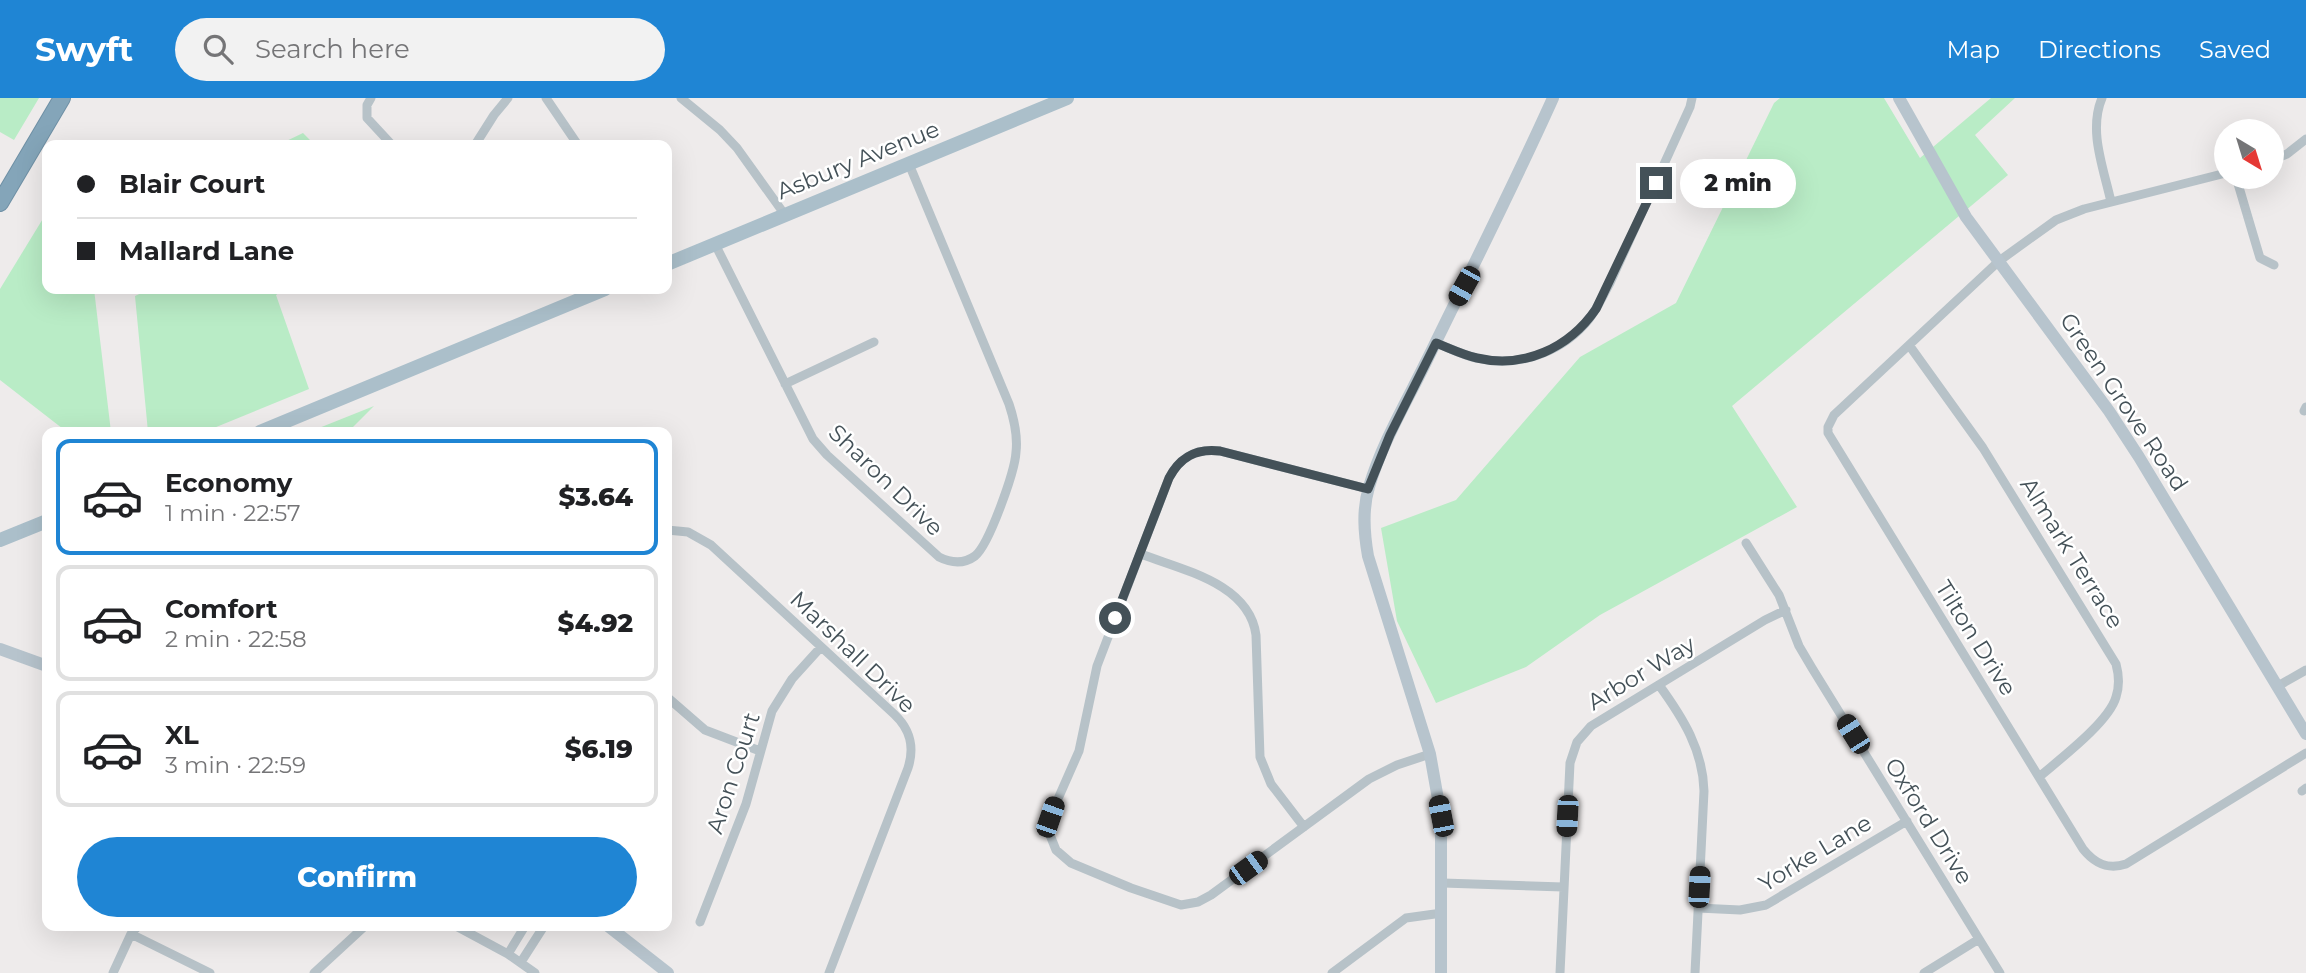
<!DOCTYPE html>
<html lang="en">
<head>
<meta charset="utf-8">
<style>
	body { margin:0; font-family:Montserrat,sans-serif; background:#f2f2f2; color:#202124; height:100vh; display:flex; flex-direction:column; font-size:26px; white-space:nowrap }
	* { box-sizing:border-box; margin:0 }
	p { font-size:23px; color:#757577 }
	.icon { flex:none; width:38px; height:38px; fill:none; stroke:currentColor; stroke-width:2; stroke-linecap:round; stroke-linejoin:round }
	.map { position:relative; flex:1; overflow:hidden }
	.side { position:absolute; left:42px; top:329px; width:630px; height:504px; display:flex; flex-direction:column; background:#fff; border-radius:14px; box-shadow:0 7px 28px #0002 }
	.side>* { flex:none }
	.hud { position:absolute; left:42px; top:42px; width:630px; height:154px; border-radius:14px; box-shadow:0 7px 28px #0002; display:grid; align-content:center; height:154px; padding:0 35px; background:#fff }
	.needle { width:46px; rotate:142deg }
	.tools { position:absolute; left:2214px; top:21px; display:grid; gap:14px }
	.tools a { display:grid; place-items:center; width:70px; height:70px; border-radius:50%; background:#fff; box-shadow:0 7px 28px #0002; font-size:35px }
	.end { position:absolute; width:32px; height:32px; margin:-16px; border:9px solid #445158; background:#fff; box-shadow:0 0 0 4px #fff }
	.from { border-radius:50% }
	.bubble { position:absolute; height:49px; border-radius:24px; background:#fff; box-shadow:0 7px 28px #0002; font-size:23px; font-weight:800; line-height:49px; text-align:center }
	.car { position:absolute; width:21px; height:42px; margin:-21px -10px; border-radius:9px; box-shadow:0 0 5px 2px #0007; background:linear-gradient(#222 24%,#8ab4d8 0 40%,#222 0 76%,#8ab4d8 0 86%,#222 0) }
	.hud b { display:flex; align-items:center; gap:24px; height:66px; font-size:26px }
	.hud b+b { border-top:2px solid #e0e0e0 }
	.hud i { width:18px; height:18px; background:#202124 }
	ul { padding:12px 0 0; list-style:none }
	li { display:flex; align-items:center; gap:21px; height:116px; margin:0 14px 10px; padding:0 21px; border:4px solid #e0e0e0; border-radius:14px }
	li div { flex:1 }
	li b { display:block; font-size:26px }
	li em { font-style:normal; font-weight:800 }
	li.active { border-color:#1f85d4 }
	li>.icon { width:63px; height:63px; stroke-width:1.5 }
	.cta { display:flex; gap:14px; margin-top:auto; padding:14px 35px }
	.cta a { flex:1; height:80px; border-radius:42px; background:#1f85d4; color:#fff; font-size:28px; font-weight:800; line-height:80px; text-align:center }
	header { display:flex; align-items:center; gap:42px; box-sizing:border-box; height:98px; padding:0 35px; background:#1f85d4; color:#fff }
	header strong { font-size:33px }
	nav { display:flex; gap:38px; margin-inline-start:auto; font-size:24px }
	.search { width:490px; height:63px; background:#f2f2f2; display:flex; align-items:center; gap:18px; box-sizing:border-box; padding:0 24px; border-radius:38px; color:#757577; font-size:26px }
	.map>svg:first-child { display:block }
</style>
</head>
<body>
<header>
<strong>Swyft</strong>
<div class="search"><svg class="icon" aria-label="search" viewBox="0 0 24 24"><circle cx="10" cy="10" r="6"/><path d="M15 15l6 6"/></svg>Search here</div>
<nav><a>Map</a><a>Directions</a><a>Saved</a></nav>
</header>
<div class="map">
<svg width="2306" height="875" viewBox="0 0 2306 875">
	<rect width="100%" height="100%" fill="#eeebeb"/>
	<path fill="#b9ecc6" d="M0,0H39L14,42L0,34Z
		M1780,0H1884L1920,60L1991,0H2015L1975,37L2008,77L1732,308L1797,409L1600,517L1526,569L1436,605L1397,523L1381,430L1456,402L1580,259L1676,205L1774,5Z
		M303,35L315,47H278Z
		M47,114V191H94L111,334H67L0,282V191Z
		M150,191H285L276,197L309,291L204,334H148L135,198Z
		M374,308L348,334H309Z"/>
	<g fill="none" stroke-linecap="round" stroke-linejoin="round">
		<g stroke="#6f90a5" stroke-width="18">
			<path id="highway" d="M0,105L62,0"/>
		</g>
		<path stroke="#b7c2c8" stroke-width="9" d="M371,0L367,7V20L392,47
			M546,0L578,47
			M681,0L720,32L737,50L785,117
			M2102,0C2088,33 2104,71 2111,104
			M475,47L494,17L508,0
			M2272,62L2287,56L2306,41
			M2226,75L2084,111L2056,122L1999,163L1834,317L1828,329V335L2083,751C2095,766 2108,772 2126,766L2306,655
			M2236,79L2260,160L2274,167
			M715,146L813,341L827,357L939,459C951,465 964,466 975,458C989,447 1015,373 1016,354C1018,337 1014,321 1009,306L909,66
			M1436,245C1449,250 1463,257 1476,260C1515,270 1558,256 1585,226C1596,214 1602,199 1610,185L1690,9L1692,0
			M1909,247L1983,350L2116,566C2119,577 2120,587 2116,599C2109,624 2060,661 2039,679
			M785,286L874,244
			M2304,313L2306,309
			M1368,391L1220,353C1196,350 1180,359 1169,380L1097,568L1079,653L1050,719V737L1056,752L1071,765L1131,790L1181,807L1198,804L1211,797L1369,681L1397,667L1430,656
			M667,432L688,434L711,447L894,616C910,631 915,648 908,670L829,875
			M1746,445L1779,497L1799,548L1812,570L2000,875
			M1141,456C1182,472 1249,485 1256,537L1260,659L1271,686L1304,729
			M1659,587C1683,620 1703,652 1704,693L1695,875
			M2278,588L2306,572
			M667,599L705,632L760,653
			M2302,693L2306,690
			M1443,785L1563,789
			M1698,810L1740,812L1766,807L1907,723
			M700,824L746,706L772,613L792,581L821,549
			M456,828L508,856L535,875
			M131,836L210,875
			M508,856L525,828
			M521,864L544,828
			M113,875L131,836L138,828
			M314,875L365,828
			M1332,875L1406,820L1442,815
			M1560,875L1570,665L1577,644L1591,628L1765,522L1786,512
			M1924,875L1979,841"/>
		<path stroke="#b7c4cd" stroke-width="12" d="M1899,0L1966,119L2109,313L2139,359L2306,636
			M0,551L47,568
			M608,828L668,875
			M1441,875V718L1430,656L1368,458C1364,435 1362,412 1369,389C1382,345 1406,305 1426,264C1469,176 1513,89 1553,0"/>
		<path stroke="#abbfca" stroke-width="14" d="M667,166L1067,0
			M260,334L605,191
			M0,442L47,423"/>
		<use href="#highway" stroke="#84a5b9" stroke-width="16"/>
	</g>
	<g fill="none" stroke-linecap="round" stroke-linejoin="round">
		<path stroke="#445158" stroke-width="9" d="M1115,520L1169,380C1180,359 1196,350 1220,353L1368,391L1390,337L1436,245C1449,250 1463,257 1477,260C1524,271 1569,250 1596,211L1656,85"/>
	</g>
	<g text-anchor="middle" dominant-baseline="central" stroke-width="5" stroke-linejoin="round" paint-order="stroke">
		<g font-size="23" fill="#445158" stroke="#fff">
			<text transform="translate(858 62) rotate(-22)">Asbury Avenue</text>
			<text transform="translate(2124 304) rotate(56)">Green Grove Road</text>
			<text transform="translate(886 382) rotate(44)">Sharon Drive</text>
			<text transform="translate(2072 455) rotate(58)">Almark Terrace</text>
			<text transform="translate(1976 540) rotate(58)">Tilton Drive</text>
			<text transform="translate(853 554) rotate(44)">Marshall Drive</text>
			<text transform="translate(1641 575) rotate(-31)">Arbor Way</text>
			<text transform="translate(733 675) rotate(-72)">Aron Court</text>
			<text transform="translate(1929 723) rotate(58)">Oxford Drive</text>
			<text transform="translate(1815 755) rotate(-31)">Yorke Lane</text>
		</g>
	</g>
</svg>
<div class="tools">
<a><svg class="needle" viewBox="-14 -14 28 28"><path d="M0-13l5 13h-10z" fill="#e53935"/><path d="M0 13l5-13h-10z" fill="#757577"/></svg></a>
</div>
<i class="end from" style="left:1115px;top:520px"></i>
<i class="end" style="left:1656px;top:85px"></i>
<div class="bubble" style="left:1680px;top:61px;width:116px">2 min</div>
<i class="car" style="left:1464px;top:188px;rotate:209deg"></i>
<i class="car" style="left:1853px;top:636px;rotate:328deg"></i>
<i class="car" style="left:1441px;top:718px;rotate:349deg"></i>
<i class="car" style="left:1567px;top:718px;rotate:183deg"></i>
<i class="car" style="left:1050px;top:719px;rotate:19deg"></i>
<i class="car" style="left:1248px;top:770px;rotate:54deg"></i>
<i class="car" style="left:1699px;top:789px;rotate:3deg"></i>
<div class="hud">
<b><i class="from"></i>Blair Court</b>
<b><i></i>Mallard Lane</b>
</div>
<section class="side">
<ul>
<li class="active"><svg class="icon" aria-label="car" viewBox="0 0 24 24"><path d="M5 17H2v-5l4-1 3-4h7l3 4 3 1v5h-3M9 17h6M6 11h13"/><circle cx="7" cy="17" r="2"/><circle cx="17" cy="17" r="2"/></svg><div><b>Economy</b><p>1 min · 22:57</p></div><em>$3.64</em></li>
<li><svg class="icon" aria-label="car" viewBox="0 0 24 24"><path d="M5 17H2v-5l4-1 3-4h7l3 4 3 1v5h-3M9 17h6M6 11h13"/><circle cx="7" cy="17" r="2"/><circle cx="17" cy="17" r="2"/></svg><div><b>Comfort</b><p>2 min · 22:58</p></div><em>$4.92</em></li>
<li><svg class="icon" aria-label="car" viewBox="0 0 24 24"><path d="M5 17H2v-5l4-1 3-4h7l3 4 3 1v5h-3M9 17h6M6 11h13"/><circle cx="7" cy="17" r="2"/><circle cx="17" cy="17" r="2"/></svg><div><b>XL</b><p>3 min · 22:59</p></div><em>$6.19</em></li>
</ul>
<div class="cta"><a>Confirm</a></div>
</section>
</div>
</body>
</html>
